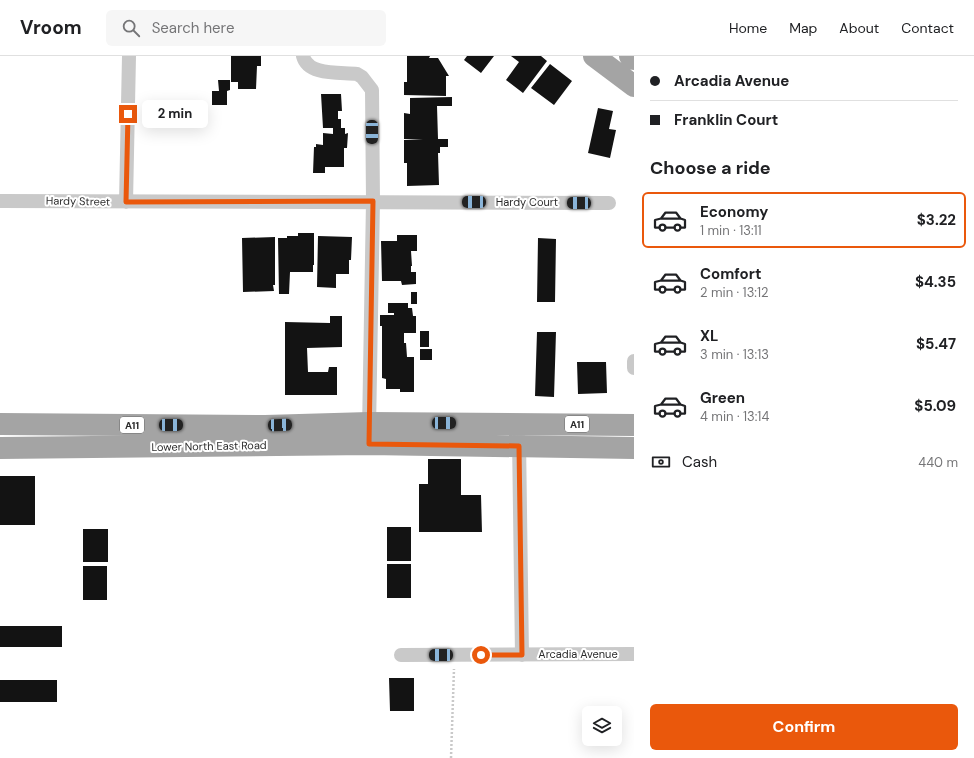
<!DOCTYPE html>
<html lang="en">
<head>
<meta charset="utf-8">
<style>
	body { margin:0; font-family:"DM Sans",sans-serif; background:#f6f6f6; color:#202124; height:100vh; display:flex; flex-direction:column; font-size:15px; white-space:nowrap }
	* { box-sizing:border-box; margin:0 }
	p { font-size:13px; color:#757577 }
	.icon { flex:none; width:22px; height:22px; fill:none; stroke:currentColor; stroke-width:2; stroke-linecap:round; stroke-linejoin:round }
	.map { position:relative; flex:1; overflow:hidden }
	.drawer { display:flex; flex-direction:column; background:#fff; width:340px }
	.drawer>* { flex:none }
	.banner { display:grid; align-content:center; height:88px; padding:0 16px; background:#fff }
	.controls { position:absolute; left:582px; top:650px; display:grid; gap:8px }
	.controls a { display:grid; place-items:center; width:40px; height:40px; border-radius:6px; background:#fff; box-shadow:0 4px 16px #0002; font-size:20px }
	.end { position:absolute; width:18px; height:18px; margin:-9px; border:5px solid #ea580c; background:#fff; box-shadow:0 0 0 2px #fff }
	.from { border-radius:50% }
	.bubble { position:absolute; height:28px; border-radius:6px; background:#fff; box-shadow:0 4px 16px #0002; font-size:13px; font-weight:700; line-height:28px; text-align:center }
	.car { position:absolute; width:12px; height:24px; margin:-12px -6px; border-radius:5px; box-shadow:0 0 3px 1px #0007; background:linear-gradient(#222 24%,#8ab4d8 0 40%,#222 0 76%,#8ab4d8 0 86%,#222 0) }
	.banner b { display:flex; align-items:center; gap:14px; height:38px; font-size:15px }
	.banner b+b { border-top:1px solid #e0e0e0 }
	.banner i { width:10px; height:10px; background:#202124 }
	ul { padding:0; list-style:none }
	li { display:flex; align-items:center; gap:12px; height:56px; margin:0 8px 6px; padding:0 8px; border:2px solid transparent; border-radius:6px }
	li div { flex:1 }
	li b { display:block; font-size:15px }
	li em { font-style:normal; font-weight:700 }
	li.current { border-color:#ea580c }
	li>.icon { width:36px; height:36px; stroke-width:1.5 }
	h2 { padding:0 16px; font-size:18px; line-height:48px }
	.pay { display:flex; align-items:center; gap:10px; height:44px; padding:0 16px; font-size:15px }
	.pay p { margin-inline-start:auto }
	.primary-button { display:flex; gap:8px; margin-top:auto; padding:8px 16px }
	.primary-button a { flex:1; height:46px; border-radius:6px; background:#ea580c; color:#fff; font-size:16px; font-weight:700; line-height:46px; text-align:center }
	header { display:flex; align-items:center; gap:24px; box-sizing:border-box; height:56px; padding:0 20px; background:#fff; border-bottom:1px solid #e0e0e0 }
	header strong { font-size:19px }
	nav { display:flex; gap:22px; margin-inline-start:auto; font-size:14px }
	.search { width:280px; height:36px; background:#f6f6f6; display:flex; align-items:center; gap:10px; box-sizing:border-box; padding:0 14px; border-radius:6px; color:#757577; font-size:15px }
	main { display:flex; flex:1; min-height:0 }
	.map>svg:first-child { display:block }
</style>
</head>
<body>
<header>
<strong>Vroom</strong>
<div class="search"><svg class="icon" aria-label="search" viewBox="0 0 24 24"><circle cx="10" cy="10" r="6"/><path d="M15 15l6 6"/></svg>Search here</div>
<nav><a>Home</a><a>Map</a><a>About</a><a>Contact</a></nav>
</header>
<main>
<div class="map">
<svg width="634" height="702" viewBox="0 0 634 702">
	<rect width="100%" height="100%" fill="#fff"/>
	<path fill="#131313" d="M231,0H261V10H257L256,33H238V26H231Z
		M407,0H430L429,2H438L449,20H446V40L404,39V26H407Z
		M467,0H494L481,17L464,4Z
		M511,0H541L547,5L523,37L506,24L519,6Z
		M550,8L572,25L554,49L531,32Z
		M218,24H230V34L227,35V49H212V35H219Z
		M321,38H341L342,55H338V63H341V72H345V78L348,77L347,92H344V111H325V117H313L314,91H316V88L323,89V77L333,78V72H323Z
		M452,41V50H437L438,83H448V91H440V97H438L439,129L407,130V107H404V84L423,83H404V57L410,58V42Z
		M598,52L613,55L609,73L616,74L610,102L588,97Z
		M298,177H314V209H313V216H290L289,238H279L278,182H287V180H298Z
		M397,179H417V195H411L412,210H411V216H416V228L402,229L401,225H382L381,185H397Z
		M318,180L352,181L351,204H349V218H336V232L317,231Z
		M275,181V229H273L274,235L243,236L242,182Z
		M538,182L556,183L555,246H537Z
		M411,236H417V248H411Z
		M388,247H408V252H412L413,260H416V277H404V287H406L407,301H414V336H400V333H386V323L382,322V270H380V259H394V257H388Z
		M330,260H342V291L307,292L308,316H328L329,311H337V339H285V266L330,267Z
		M420,275H429V291H420Z
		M537,276H556L554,341L535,340Z
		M420,293H432V304H420Z
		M577,306H606L607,337L578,338Z
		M428,403H461V439H481L482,476H419V428H428Z
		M0,420H35V469H0Z
		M387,471H411V505H387Z
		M83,473H108V506H83Z
		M387,508H411V542H387Z
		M83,510H107V544H83Z
		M0,570H62V591H0Z
		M389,622H414V655H390Z
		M0,624H57V646H0Z"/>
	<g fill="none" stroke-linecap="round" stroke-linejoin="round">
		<path stroke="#c9c9c9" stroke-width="2.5" stroke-dasharray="2 2" stroke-linecap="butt" d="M451,702L454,613"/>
		<path stroke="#c9c9c9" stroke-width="14" d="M303,0C308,20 340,16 357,18L362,21L372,34L373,145L369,374
			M0,145L609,147
			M126,146L129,0
			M634,305V312
			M519,383L522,599
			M401,599L634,598"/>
		<path stroke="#a4a4a4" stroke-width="22" d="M594,0L634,30
			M630,0L634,3
			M0,368L265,370L369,367L634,369
			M0,392L369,388L634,392"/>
	</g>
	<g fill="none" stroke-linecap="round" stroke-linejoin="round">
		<path stroke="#ea580c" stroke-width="5" d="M128,58L126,146L373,145L369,388L519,390L522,599H481"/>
	</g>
	<g text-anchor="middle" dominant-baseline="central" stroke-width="4" stroke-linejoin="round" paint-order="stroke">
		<g fill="#fff" stroke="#6b6b6b" stroke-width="1">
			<rect x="565" y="360" width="24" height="16" rx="3"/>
			<rect x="120" y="361" width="24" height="16" rx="3"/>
		</g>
		<g font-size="10" font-weight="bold" fill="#2c2c2c">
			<text x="577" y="368">A11</text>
			<text x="132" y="369">A11</text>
		</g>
		<g font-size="11" fill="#2c2c2c" stroke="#fff">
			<text transform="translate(78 145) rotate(1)">Hardy Street</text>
			<text x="527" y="146">Hardy Court</text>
			<text transform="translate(209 390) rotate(-1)">Lower North East Road</text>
			<text x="578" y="598">Arcadia Avenue</text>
		</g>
	</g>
</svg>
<div class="controls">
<a><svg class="icon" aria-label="layers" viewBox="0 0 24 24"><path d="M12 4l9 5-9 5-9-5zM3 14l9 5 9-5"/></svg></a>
</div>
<i class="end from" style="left:481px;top:599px"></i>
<i class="end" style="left:128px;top:58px"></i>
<div class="bubble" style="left:142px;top:44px;width:66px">2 min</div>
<i class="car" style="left:372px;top:76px;rotate:180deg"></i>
<i class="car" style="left:474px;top:146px;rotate:270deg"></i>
<i class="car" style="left:579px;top:147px;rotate:271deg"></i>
<i class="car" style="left:444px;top:367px;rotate:90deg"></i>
<i class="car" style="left:171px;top:369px;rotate:90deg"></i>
<i class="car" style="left:280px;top:369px;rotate:88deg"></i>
<i class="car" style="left:441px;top:599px;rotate:270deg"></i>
</div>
<section class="drawer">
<div class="banner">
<b><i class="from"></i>Arcadia Avenue</b>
<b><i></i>Franklin Court</b>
</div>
<h2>Choose a ride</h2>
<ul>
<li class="current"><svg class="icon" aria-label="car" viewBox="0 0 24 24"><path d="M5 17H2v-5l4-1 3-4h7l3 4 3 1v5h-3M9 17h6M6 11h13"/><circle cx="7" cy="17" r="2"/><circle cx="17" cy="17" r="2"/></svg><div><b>Economy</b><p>1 min · 13:11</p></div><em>$3.22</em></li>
<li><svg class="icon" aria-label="car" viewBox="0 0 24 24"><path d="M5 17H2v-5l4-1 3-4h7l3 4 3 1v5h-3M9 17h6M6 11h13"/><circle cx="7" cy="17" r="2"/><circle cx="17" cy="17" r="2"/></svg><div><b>Comfort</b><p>2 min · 13:12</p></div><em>$4.35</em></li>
<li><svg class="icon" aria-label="car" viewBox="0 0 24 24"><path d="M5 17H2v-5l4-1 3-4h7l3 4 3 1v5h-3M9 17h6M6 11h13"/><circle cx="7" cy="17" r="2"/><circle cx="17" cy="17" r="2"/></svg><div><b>XL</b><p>3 min · 13:13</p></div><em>$5.47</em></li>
<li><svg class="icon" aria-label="car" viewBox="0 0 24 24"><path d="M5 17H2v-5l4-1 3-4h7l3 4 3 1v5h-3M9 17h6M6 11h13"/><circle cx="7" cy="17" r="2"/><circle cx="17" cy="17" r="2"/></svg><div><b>Green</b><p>4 min · 13:14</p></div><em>$5.09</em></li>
</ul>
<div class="pay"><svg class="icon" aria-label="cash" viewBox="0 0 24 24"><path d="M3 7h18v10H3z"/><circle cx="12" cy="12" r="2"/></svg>Cash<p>440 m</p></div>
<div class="primary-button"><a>Confirm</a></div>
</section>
</main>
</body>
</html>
